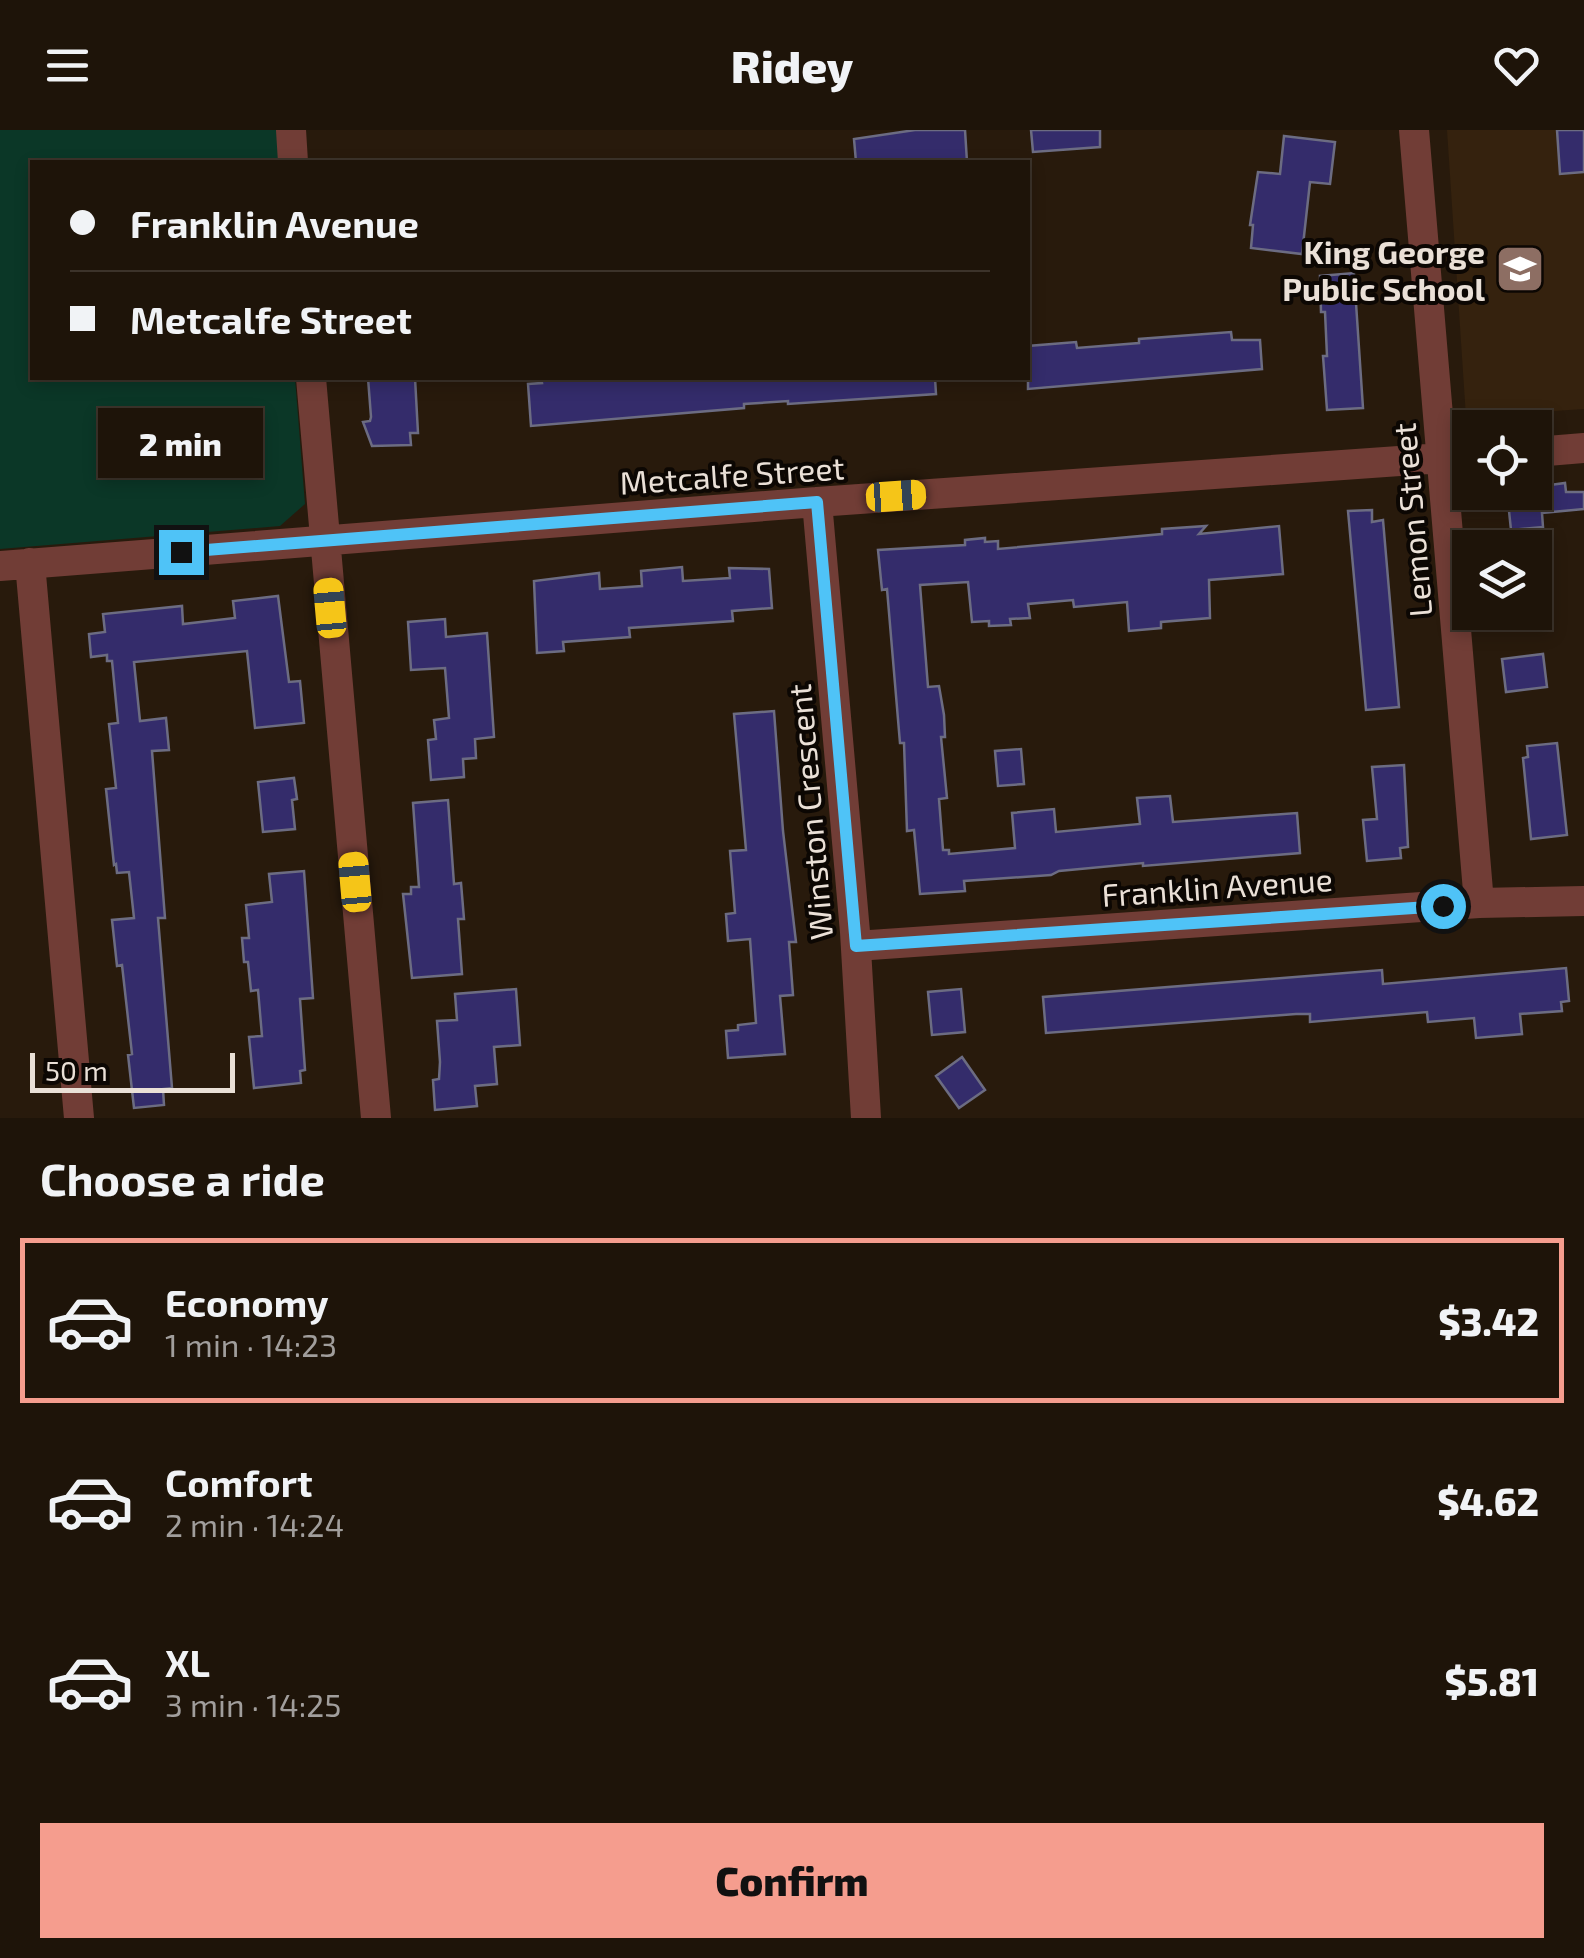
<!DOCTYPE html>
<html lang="en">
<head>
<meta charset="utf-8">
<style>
	body { margin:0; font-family:"Exo 2",sans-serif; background:#2b2117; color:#f1f3f6; height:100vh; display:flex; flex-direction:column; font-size:38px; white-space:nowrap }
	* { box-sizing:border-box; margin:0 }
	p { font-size:32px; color:#a19e9c }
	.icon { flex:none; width:55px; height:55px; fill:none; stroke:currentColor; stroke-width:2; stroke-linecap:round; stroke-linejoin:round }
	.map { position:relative; height:988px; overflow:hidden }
	.details { display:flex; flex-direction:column; background:#1e1409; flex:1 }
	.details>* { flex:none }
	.banner { position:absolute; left:30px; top:30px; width:1000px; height:220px; border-radius:0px; box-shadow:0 5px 15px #0003,0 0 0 2px #3c332a; display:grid; align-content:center; height:220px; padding:0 40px; background:#1e1409 }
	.fabs { position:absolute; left:1452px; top:280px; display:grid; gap:20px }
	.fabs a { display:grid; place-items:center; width:100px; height:100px; border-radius:0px; background:#1e1409; box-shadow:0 5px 15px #0003,0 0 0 2px #3c332a; font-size:50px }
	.scale { position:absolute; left:30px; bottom:25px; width:205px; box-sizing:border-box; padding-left:10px; border:5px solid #eae0d7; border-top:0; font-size:28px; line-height:35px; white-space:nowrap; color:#eae0d7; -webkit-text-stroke:8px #0c0703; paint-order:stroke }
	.end { position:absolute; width:45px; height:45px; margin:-22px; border:12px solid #4fc3f7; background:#111; box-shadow:0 0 0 5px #111 }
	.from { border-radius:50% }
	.bubble { position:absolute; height:70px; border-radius:0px; background:#1e1409; box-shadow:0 5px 15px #0003,0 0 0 2px #3c332a; font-size:32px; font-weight:800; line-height:70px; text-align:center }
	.car { position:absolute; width:30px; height:60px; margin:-30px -15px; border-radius:12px; box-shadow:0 0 8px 2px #0007; background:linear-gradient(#f5c518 24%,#345 0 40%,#f5c518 0 76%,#345 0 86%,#f5c518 0) }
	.banner b { display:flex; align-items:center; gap:35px; height:95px; font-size:38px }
	.banner b+b { border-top:2px solid #3c332a }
	.banner i { width:25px; height:25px; background:#f1f3f6 }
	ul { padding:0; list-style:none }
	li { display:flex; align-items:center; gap:30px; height:165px; margin:0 20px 15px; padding:0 20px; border:5px solid transparent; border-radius:0px }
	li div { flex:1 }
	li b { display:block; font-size:38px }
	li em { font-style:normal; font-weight:800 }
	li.current { border-color:#f59d8e }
	li>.icon { width:90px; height:90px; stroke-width:1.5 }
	h2 { padding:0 40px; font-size:45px; line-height:120px }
	.action { display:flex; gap:20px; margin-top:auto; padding:20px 40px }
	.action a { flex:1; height:115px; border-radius:0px; background:#f59d8e; color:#111; font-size:40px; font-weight:800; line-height:115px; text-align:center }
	header { display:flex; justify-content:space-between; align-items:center; height:130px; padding:0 40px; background:#1e1409; font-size:45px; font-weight:800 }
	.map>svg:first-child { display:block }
</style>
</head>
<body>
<header><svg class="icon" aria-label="menu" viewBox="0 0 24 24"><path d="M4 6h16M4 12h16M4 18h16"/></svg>Ridey<svg class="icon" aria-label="heart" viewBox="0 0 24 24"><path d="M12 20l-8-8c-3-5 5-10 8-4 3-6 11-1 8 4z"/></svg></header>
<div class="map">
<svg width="1584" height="988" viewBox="0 0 1584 988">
	<rect width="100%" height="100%" fill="#281a0c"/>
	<path fill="#35220e" d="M1447,0H1584V279L1466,287Z"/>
	<path fill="#0b3727" d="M0,0H277L280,32H32V248H295L305,374L280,396L0,419Z"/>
	<path fill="#342c6b" stroke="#6c6c82" stroke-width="2.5" d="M915,0H965L967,32H856L854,9Z
		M1031,0H1100V17L1033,22Z
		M1557,0H1584V42L1560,44Z
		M1284,6L1335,12L1330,54L1310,52L1302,124L1251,118L1253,95H1250L1258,42L1280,44Z
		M1354,143L1363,278L1327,280L1323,226H1327L1325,182H1321L1320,146Z
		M1231,202L1232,210H1260L1262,239L1028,259V216L1076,212L1077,218L1139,213V209Z
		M368,248H415L418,303H410L411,315L372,316L363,292L370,291L371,287Z
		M541,248H935L936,264L788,274V271L744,274V278L531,296L528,254L542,253Z
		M1565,353L1566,362H1584V379L1542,383L1543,397L1511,400L1507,362H1535V357Z
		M1372,380V392L1383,390L1399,577L1366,580L1348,381Z
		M1206,396L1199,404L1279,396L1283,444L1209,450L1210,488L1161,492V498L1129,501L1127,472L1074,477L1073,470L1028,474L1030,488L1010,489L1011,495L989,496V491L972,492L968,452L920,455L928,557L939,556L944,585L945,607H941L947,668L939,669L943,720H949V724L1015,718L1012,683L1054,679L1056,702L1140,694L1137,668L1170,666L1173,692L1297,683L1300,723L1143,736V733L1059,741L1051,745L964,751L965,761L920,764L914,700L907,701L904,613H900L887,459L882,460L878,420L965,415V410L985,408V412L998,411V419L1162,404V399Z
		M682,437L683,451L730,448L729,438L769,439L772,478L732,481L733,491L629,498L630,507L563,512L564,521L537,523L534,451L599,443L600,459L642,456L641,441Z
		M278,466L289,552L300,551L304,593L255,598L247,521L134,532L140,591L166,588L169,620L152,621L165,788H158L172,958L163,959L164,975L134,978L128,925L132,924L122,835L117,836L112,790L134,788L129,742L117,743L116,734L114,735L106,659L116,658L109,594L118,593L112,531H107V525L91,527L89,504L105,502L103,484L182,476L183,494L235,488L233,471Z
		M445,489L446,507L487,503L494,607L475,609L476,628L463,629L464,647L431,650L428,610L436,609L434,590L449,588L445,538L411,540L408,492Z
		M1543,524L1547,557L1506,562L1502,529Z
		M774,581L783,701L796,812H789L793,865L780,866L785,924L728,928L726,901L738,900V895L756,893L750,809L728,811L726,784L735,783L730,721L746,720L734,584Z
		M1557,613L1567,705L1531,709L1523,628L1528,627L1527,616Z
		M1021,619L1024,654L998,656L995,621Z
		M1404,635L1408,717L1400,718L1401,728L1367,731L1363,690L1377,689L1372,637Z
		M294,648L297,669L292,670L295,699L263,702L258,652Z
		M448,670L454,754L461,753L464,789H458L462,844L412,848L403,764H411V757H419L413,673Z
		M304,741L313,868L300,869L305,940L300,941L301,953L254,958L249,907L262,906L258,860L251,861L248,832H244L242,808H249L246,775L272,772L269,744Z
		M1566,838L1569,871L1561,872L1562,881L1520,884L1522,904L1476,908L1474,888L1428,892L1427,882L1310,892V884H1296L1046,903L1043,867L1382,840L1383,854Z
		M516,859L520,915L494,917L497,954L475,956L477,976L435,980L433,950L439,949L440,932L437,891L457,890L455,864Z
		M961,859L965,902L932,905L928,862Z
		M962,927L985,960L959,978L936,946Z"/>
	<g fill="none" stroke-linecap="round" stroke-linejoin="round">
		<path stroke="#713d36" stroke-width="30" d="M291,0L293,32
			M1414,0L1479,773
			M311,248L376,988
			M1535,322L1584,318
			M817,372L855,802L866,988
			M30,433L79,988
			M0,436L817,372L1470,326
			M856,816L1479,773L1584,771"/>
	</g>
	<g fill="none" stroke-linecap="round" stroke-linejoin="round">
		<path stroke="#4fc3f7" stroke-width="12" d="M181,422L817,372L856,816L1443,776"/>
	</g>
	<defs>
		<g id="school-square" transform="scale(2.5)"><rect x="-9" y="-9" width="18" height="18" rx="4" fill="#8d6e63" stroke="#0c0703"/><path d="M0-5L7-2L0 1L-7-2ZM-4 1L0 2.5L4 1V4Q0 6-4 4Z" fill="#fff"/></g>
	</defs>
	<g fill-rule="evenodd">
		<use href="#school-square" x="1520" y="139"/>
	</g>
	<g text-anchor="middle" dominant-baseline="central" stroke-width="8" stroke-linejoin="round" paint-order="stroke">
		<g font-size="32" font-weight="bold" fill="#eae0d7" stroke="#0c0703" text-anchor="end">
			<text x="1485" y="121">King George<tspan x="1485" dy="37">Public School</tspan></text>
		</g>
		<g font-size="32" fill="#eae0d7" stroke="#0c0703">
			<text transform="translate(732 344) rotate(-4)">Metcalfe Street</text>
			<text transform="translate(1411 390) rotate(-95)">Lemon Street</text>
			<text transform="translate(809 682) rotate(-95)">Winston Crescent</text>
			<text transform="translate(1217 756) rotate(-4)">Franklin Avenue</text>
		</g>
	</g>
</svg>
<div class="fabs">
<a><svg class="icon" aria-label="locate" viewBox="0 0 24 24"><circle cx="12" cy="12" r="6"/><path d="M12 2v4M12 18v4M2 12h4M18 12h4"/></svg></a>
<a><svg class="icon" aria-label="layers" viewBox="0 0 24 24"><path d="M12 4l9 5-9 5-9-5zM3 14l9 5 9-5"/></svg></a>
</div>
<div class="scale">50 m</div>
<i class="end from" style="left:1443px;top:776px"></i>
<i class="end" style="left:181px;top:422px"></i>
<div class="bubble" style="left:98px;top:278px;width:165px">2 min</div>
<i class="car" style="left:896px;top:366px;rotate:86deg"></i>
<i class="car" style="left:330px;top:478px;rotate:355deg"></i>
<i class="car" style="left:355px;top:752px;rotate:355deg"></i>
<div class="banner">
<b><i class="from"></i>Franklin Avenue</b>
<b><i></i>Metcalfe Street</b>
</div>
</div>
<section class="details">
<h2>Choose a ride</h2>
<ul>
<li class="current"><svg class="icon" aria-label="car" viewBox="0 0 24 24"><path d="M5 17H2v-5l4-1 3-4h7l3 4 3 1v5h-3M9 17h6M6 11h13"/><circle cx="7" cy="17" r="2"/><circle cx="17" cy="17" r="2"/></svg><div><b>Economy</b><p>1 min · 14:23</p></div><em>$3.42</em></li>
<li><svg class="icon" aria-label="car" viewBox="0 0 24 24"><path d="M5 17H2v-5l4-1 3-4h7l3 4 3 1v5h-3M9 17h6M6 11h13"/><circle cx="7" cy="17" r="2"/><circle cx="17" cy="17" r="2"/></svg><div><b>Comfort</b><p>2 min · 14:24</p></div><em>$4.62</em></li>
<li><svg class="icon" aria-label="car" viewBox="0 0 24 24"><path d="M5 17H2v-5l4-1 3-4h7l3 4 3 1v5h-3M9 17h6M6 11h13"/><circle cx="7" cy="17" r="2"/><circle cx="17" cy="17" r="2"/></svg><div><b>XL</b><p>3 min · 14:25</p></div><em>$5.81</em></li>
</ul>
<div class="action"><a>Confirm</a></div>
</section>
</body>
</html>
